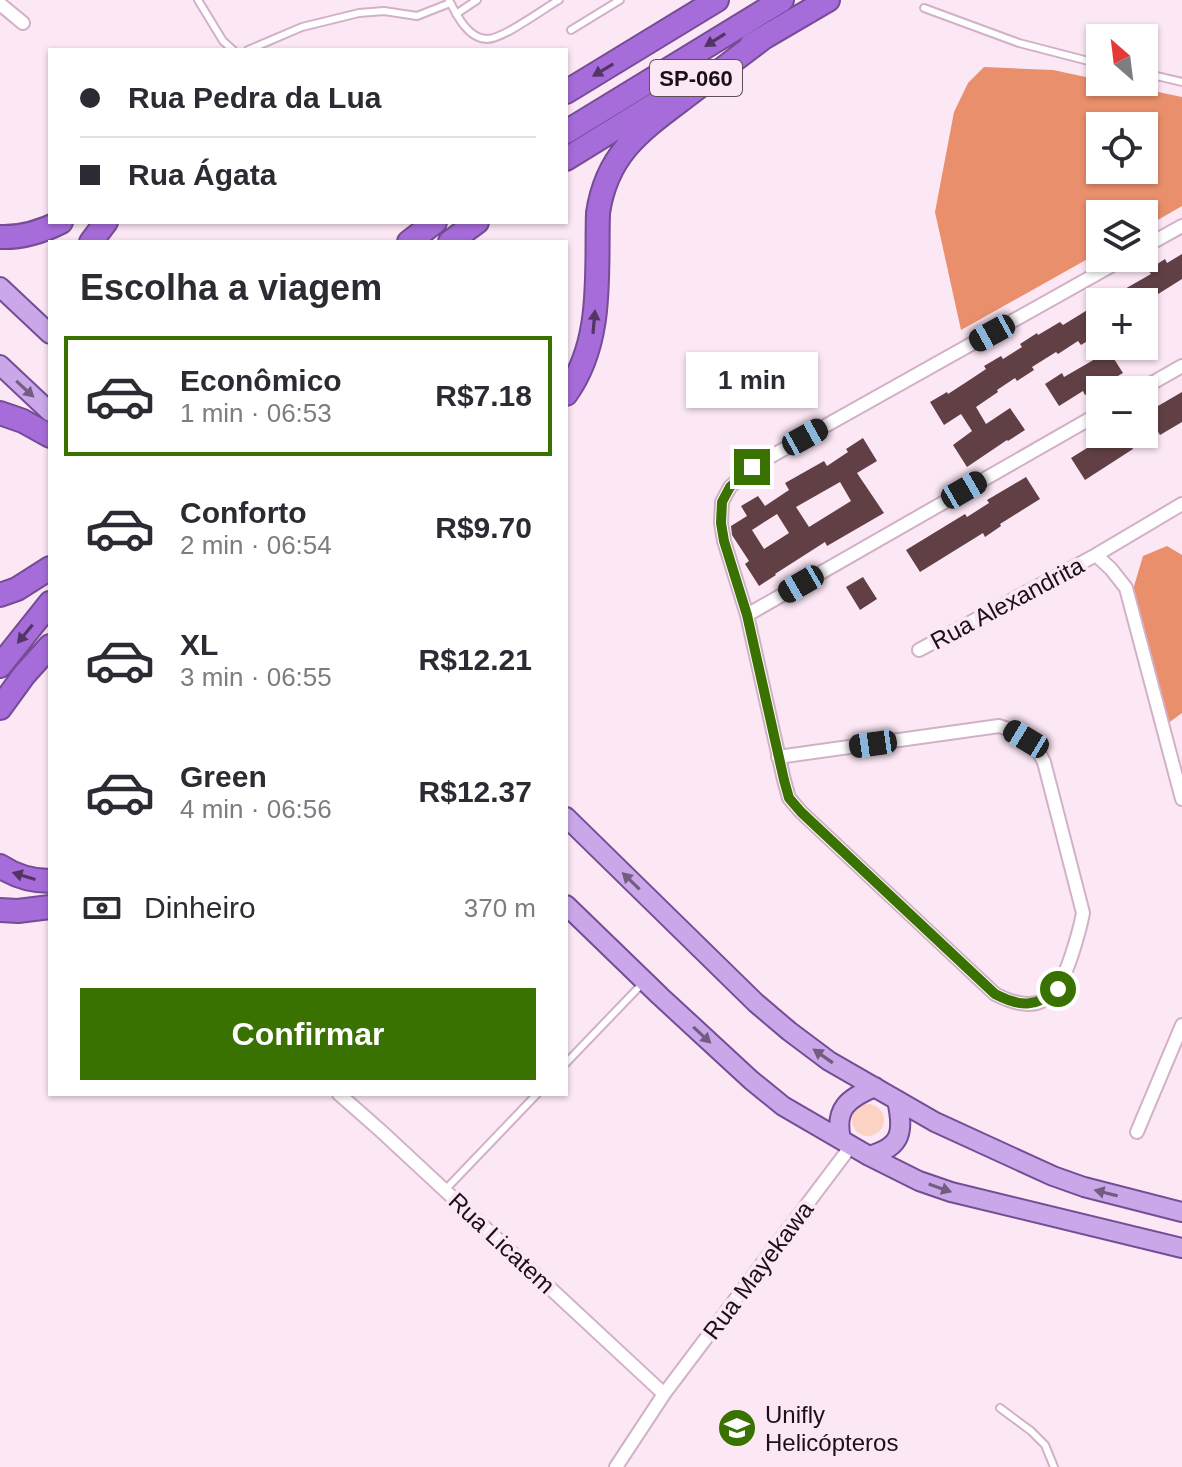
<!DOCTYPE html>
<html lang="pt">
<head>
<meta charset="utf-8">
<style>
	body { margin:0; font-family:Helvetica,sans-serif; background:#f2f2f3; color:#2b2b33; height:100vh; display:flex; flex-direction:column; font-size:30px; white-space:nowrap }
	* { box-sizing:border-box; margin:0 }
	p { font-size:26px; color:#7c7c81 }
	.icon { flex:none; width:44px; height:44px; fill:none; stroke:currentColor; stroke-width:2; stroke-linecap:round; stroke-linejoin:round }
	.map { position:relative; flex:1; overflow:hidden }
	.panel { position:absolute; left:48px; top:240px; width:520px; height:856px; display:flex; flex-direction:column; background:#fff; border-radius:0px; box-shadow:0 2px 6px #0004 }
	.panel>* { flex:none }
	.guide { position:absolute; left:48px; top:48px; width:520px; height:176px; border-radius:0px; box-shadow:0 2px 6px #0004; display:grid; align-content:center; height:176px; padding:0 32px; background:#fff }
	.needle { width:52px; rotate:332deg }
	.fabs { position:absolute; left:1086px; top:24px; display:grid; gap:16px }
	.fabs a { display:grid; place-items:center; width:72px; height:72px; border-radius:0px; background:#fff; box-shadow:0 2px 6px #0004; font-size:40px }
	.end { position:absolute; width:36px; height:36px; margin:-18px; border:10px solid #397201; background:#fff; box-shadow:0 0 0 4px #fff }
	.from { border-radius:50% }
	.bubble { position:absolute; height:56px; border-radius:0px; background:#fff; box-shadow:0 2px 6px #0004; font-size:26px; font-weight:600; line-height:56px; text-align:center }
	.car { position:absolute; width:24px; height:48px; margin:-24px -12px; border-radius:10px; box-shadow:0 0 6px 2px #0007; background:linear-gradient(#222 24%,#8ab4d8 0 40%,#222 0 76%,#8ab4d8 0 86%,#222 0) }
	.guide b { display:flex; align-items:center; gap:28px; height:76px; font-size:30px }
	.guide b+b { border-top:2px solid #e1e1e2 }
	.guide i { width:20px; height:20px; background:#2b2b33 }
	ul { padding:0; list-style:none }
	li { display:flex; align-items:center; gap:24px; height:120px; margin:0 16px 12px; padding:0 16px; border:4px solid transparent; border-radius:0px }
	li div { flex:1 }
	li b { display:block; font-size:30px }
	li em { font-style:normal; font-weight:600 }
	li.current { border-color:#397201 }
	li>.icon { width:72px; height:72px; stroke-width:1.5 }
	h2 { padding:0 32px; font-size:36px; line-height:96px }
	.pay { display:flex; align-items:center; gap:20px; height:88px; padding:0 32px; font-size:30px }
	.pay p { margin-inline-start:auto }
	.primary-button { display:flex; gap:16px; margin-top:auto; padding:16px 32px }
	.primary-button a { flex:1; height:92px; border-radius:0px; background:#397201; color:#fff; font-size:32px; font-weight:600; line-height:92px; text-align:center }
	.map>svg:first-child { display:block }
</style>
</head>
<body>
<div class="map">
<svg width="1182" height="1467" viewBox="0 0 1182 1467">
	<rect width="100%" height="100%" fill="#fce7f5"/>
	<path fill="#fbd2c3" d="M852 1120a16 16 0 1 1 32 0a16 16 0 1 1-32 0Z"/>
	<path fill="#ea8f6c" fill-rule="evenodd" d="M984,67L1053,70L1100,80V82H1110L1182,97V206L1144,228V214H1100V252L961,330L935,212L954,112L968,83ZM1100,126H1144V170H1100Z
		M1167,546L1182,555V713L1167,724L1132,593L1143,556Z"/>
	<path fill="#614045" fill-rule="evenodd" d="M1182,254V279L1155,296L1158,300L1144,309V302H1102L1151,274L1148,270L1165,259L1167,263Z
		M1100,299V333L1081,345L1078,341L1058,354L1056,352L1032,367L1034,370L1017,381L1015,378L997,390L998,392L976,407L986,424L1010,408L1025,430L1008,441L1007,440L967,467L953,445L972,431L961,414L944,425L930,402L947,392L948,394L968,381L986,369L984,366L1001,356L1003,359L1022,347L1020,344L1037,333L1038,335L1060,322L1063,325L1089,309L1087,307Z
		M1109,351L1123,373L1085,395L1083,391L1059,406L1045,384L1062,373L1064,377Z
		M1182,392V422L1160,435L1146,413Z
		M1100,434H1124L1133,449L1085,480L1071,458L1103,438Z
		M863,438L877,461L857,473L884,513L827,546L825,542L775,574L776,575L759,586L745,564L749,561L732,535L731,526L747,516L741,506L758,496L765,506L789,490L785,483L824,461L827,466L848,452L846,449ZM840,482L851,501L809,527L796,507ZM777,514L789,533L764,549L752,530Z
		M1026,477L1040,499L1000,524L1001,526L985,537L983,533L920,572L906,550L965,514L967,517L989,503L987,500Z
		M863,577L877,599L860,610L846,587Z"/>
	<g fill="none" stroke-linecap="round" stroke-linejoin="round">
		<g stroke="#d2b1c7" stroke-width="10">
			<path id="service" d="M198,0L223,41L233,50
				M449,0C456,14 468,39 487,39C503,39 543,9 559,0
				M924,8L1019,43L1100,64
				M456,14L477,0
				M571,30L620,0
				M248,50L302,27L359,13L384,11L417,16L450,3
				M1144,73L1182,82
				M566,1063L642,984
				M445,1190L537,1094
				M1000,1408L1031,1431L1045,1445L1054,1467"/>
		</g>
		<g stroke="#d2b1c7" stroke-width="16">
			<path id="minor" d="M0,4L23,23
				M1144,247L1182,226
				M1140,390L1182,366
				M1096,555L1111,569L1126,588L1182,799
				M747,615L1100,413
				M919,650L1096,555L1182,504
				M778,757L999,726C1018,731 1036,744 1044,762L1083,913C1080,929 1076,942 1071,957C1057,999 1039,1017 995,994L801,812L789,798L784,780L747,615L724,541L721,523L722,502L730,487L752,467L1125,258
				M339,1094L381,1131L664,1394
				M1137,1132L1182,1025
				M616,1467L664,1394L851,1146"/>
		</g>
		<g stroke="#754c95" stroke-width="22">
			<path id="primary" d="M0,287L50,334
				M0,365L50,412
				M566,817L756,1003L789,1031L829,1061L935,1122L1053,1176L1084,1187L1182,1212
				M566,905L660,996L751,1080L783,1106L869,1156L919,1181L951,1192L1182,1248
				M841,1139C834,1109 848,1098 875,1087
				M869,1156C902,1147 904,1132 897,1100"/>
		</g>
		<g stroke="#754c95" stroke-width="26">
			<path id="motorway" d="M751,45L828,0
				M566,92L717,0
				M566,132L782,0
				M566,159L660,101
				M0,237C22,238 41,232 61,222
				M91,242L106,222
				M409,242L435,222
				M450,242L477,222
				M566,394C604,341 596,274 598,213C607,152 643,129 688,95C713,76 737,58 762,39
				M0,413L23,421L50,436
				M0,595L17,589L50,568
				M0,666L50,603
				M0,708L24,675L50,646
				M0,866C15,876 32,881 50,881
				M0,910L18,911L50,907"/>
		</g>
		<use href="#service" stroke="#fff" stroke-width="6"/>
		<use href="#minor" stroke="#fff" stroke-width="12"/>
		<use href="#primary" stroke="#caa7e8" stroke-width="18"/>
		<use href="#motorway" stroke="#a66cd9" stroke-width="22"/>
	</g>
	<defs><path id="oneway-solid" d="M-6-.8H1V-3.2L6.5 0L1 3.2V.8H-6Z" transform="scale(2)"/></defs>
	<g fill="#533565">
		<use href="#oneway-solid" transform="translate(715 40) rotate(148)"/>
		<use href="#oneway-solid" transform="translate(603 70) rotate(149)"/>
		<use href="#oneway-solid" transform="translate(594 322) rotate(-85)"/>
		<use href="#oneway-solid" transform="translate(25 634) rotate(129)"/>
		<use href="#oneway-solid" transform="translate(24 876) rotate(-163)"/>
	</g>
	<g fill="#725c80">
		<use href="#oneway-solid" transform="translate(25 389) rotate(43)"/>
		<use href="#oneway-solid" transform="translate(631 881) rotate(-136)"/>
		<use href="#oneway-solid" transform="translate(702 1035) rotate(43)"/>
		<use href="#oneway-solid" transform="translate(823 1056) rotate(-145)"/>
		<use href="#oneway-solid" transform="translate(940 1188) rotate(19)"/>
		<use href="#oneway-solid" transform="translate(1106 1193) rotate(-166)"/>
	</g>
	<g fill="none" stroke-linecap="round" stroke-linejoin="round">
		<path stroke="#397201" stroke-width="10" d="M752,467L730,487L722,502L721,523L724,541L747,615L784,780L789,798L801,812L995,994C1020,1007 1036,1008 1058,989"/>
	</g>
	<defs>
		<g id="university-disc" transform="scale(2)"><circle r="9.5" fill="#397201" stroke="#fce7f5"/><path d="M0-5L7-2L0 1L-7-2ZM-4 1L0 2.5L4 1V4Q0 6-4 4Z" fill="#fff"/></g>
	</defs>
	<g fill-rule="evenodd">
		<use href="#university-disc" x="737" y="1428"/>
	</g>
	<g text-anchor="middle" dominant-baseline="central" stroke-width="8" stroke-linejoin="round" paint-order="stroke">
		<rect fill="#fce7f5" stroke="#5e505a" stroke-width="2" x="650" y="60" width="92" height="36" rx="6"/>
		<g font-size="22" font-weight="bold" fill="#1b1017">
			<text x="696" y="78">SP-060</text>
		</g>
		<g font-size="24" fill="#1b1017" stroke="#fce7f5">
			<text transform="translate(1007 603) rotate(-28)">Rua Alexandrita</text>
			<text transform="translate(502 1243) rotate(43)">Rua Licatem</text>
			<text transform="translate(758 1270) rotate(-53)">Rua Mayekawa</text>
		</g>
		<g font-size="24" fill="#1b1017" stroke="#fce7f5" text-anchor="start">
			<text x="765" y="1414">Unifly<tspan x="765" dy="28">Helicópteros</tspan></text>
		</g>
	</g>
</svg>
<div class="fabs">
<a><svg class="needle" viewBox="-14 -14 28 28"><path d="M0-13l5 13h-10z" fill="#e53935"/><path d="M0 13l5-13h-10z" fill="#7c7c81"/></svg></a>
<a><svg class="icon" aria-label="locate" viewBox="0 0 24 24"><circle cx="12" cy="12" r="6"/><path d="M12 2v4M12 18v4M2 12h4M18 12h4"/></svg></a>
<a><svg class="icon" aria-label="layers" viewBox="0 0 24 24"><path d="M12 4l9 5-9 5-9-5zM3 14l9 5 9-5"/></svg></a>
<a>+</a>
<a>−</a>
</div>
<i class="end from" style="left:1058px;top:989px"></i>
<i class="end" style="left:752px;top:467px"></i>
<div class="bubble" style="left:686px;top:352px;width:132px">1 min</div>
<i class="car" style="left:992px;top:333px;rotate:241deg"></i>
<i class="car" style="left:805px;top:437px;rotate:61deg"></i>
<i class="car" style="left:964px;top:490px;rotate:60deg"></i>
<i class="car" style="left:801px;top:584px;rotate:240deg"></i>
<i class="car" style="left:1026px;top:739px;rotate:301deg"></i>
<i class="car" style="left:873px;top:744px;rotate:262deg"></i>
<div class="guide">
<b><i class="from"></i>Rua Pedra da Lua</b>
<b><i></i>Rua Ágata</b>
</div>
<section class="panel">
<h2>Escolha a viagem</h2>
<ul>
<li class="current"><svg class="icon" aria-label="car" viewBox="0 0 24 24"><path d="M5 17H2v-5l4-1 3-4h7l3 4 3 1v5h-3M9 17h6M6 11h13"/><circle cx="7" cy="17" r="2"/><circle cx="17" cy="17" r="2"/></svg><div><b>Econômico</b><p>1 min · 06:53</p></div><em>R$7.18</em></li>
<li><svg class="icon" aria-label="car" viewBox="0 0 24 24"><path d="M5 17H2v-5l4-1 3-4h7l3 4 3 1v5h-3M9 17h6M6 11h13"/><circle cx="7" cy="17" r="2"/><circle cx="17" cy="17" r="2"/></svg><div><b>Conforto</b><p>2 min · 06:54</p></div><em>R$9.70</em></li>
<li><svg class="icon" aria-label="car" viewBox="0 0 24 24"><path d="M5 17H2v-5l4-1 3-4h7l3 4 3 1v5h-3M9 17h6M6 11h13"/><circle cx="7" cy="17" r="2"/><circle cx="17" cy="17" r="2"/></svg><div><b>XL</b><p>3 min · 06:55</p></div><em>R$12.21</em></li>
<li><svg class="icon" aria-label="car" viewBox="0 0 24 24"><path d="M5 17H2v-5l4-1 3-4h7l3 4 3 1v5h-3M9 17h6M6 11h13"/><circle cx="7" cy="17" r="2"/><circle cx="17" cy="17" r="2"/></svg><div><b>Green</b><p>4 min · 06:56</p></div><em>R$12.37</em></li>
</ul>
<div class="pay"><svg class="icon" aria-label="cash" viewBox="0 0 24 24"><path d="M3 7h18v10H3z"/><circle cx="12" cy="12" r="2"/></svg>Dinheiro<p>370 m</p></div>
<div class="primary-button"><a>Confirmar</a></div>
</section>
</div>
</body>
</html>
